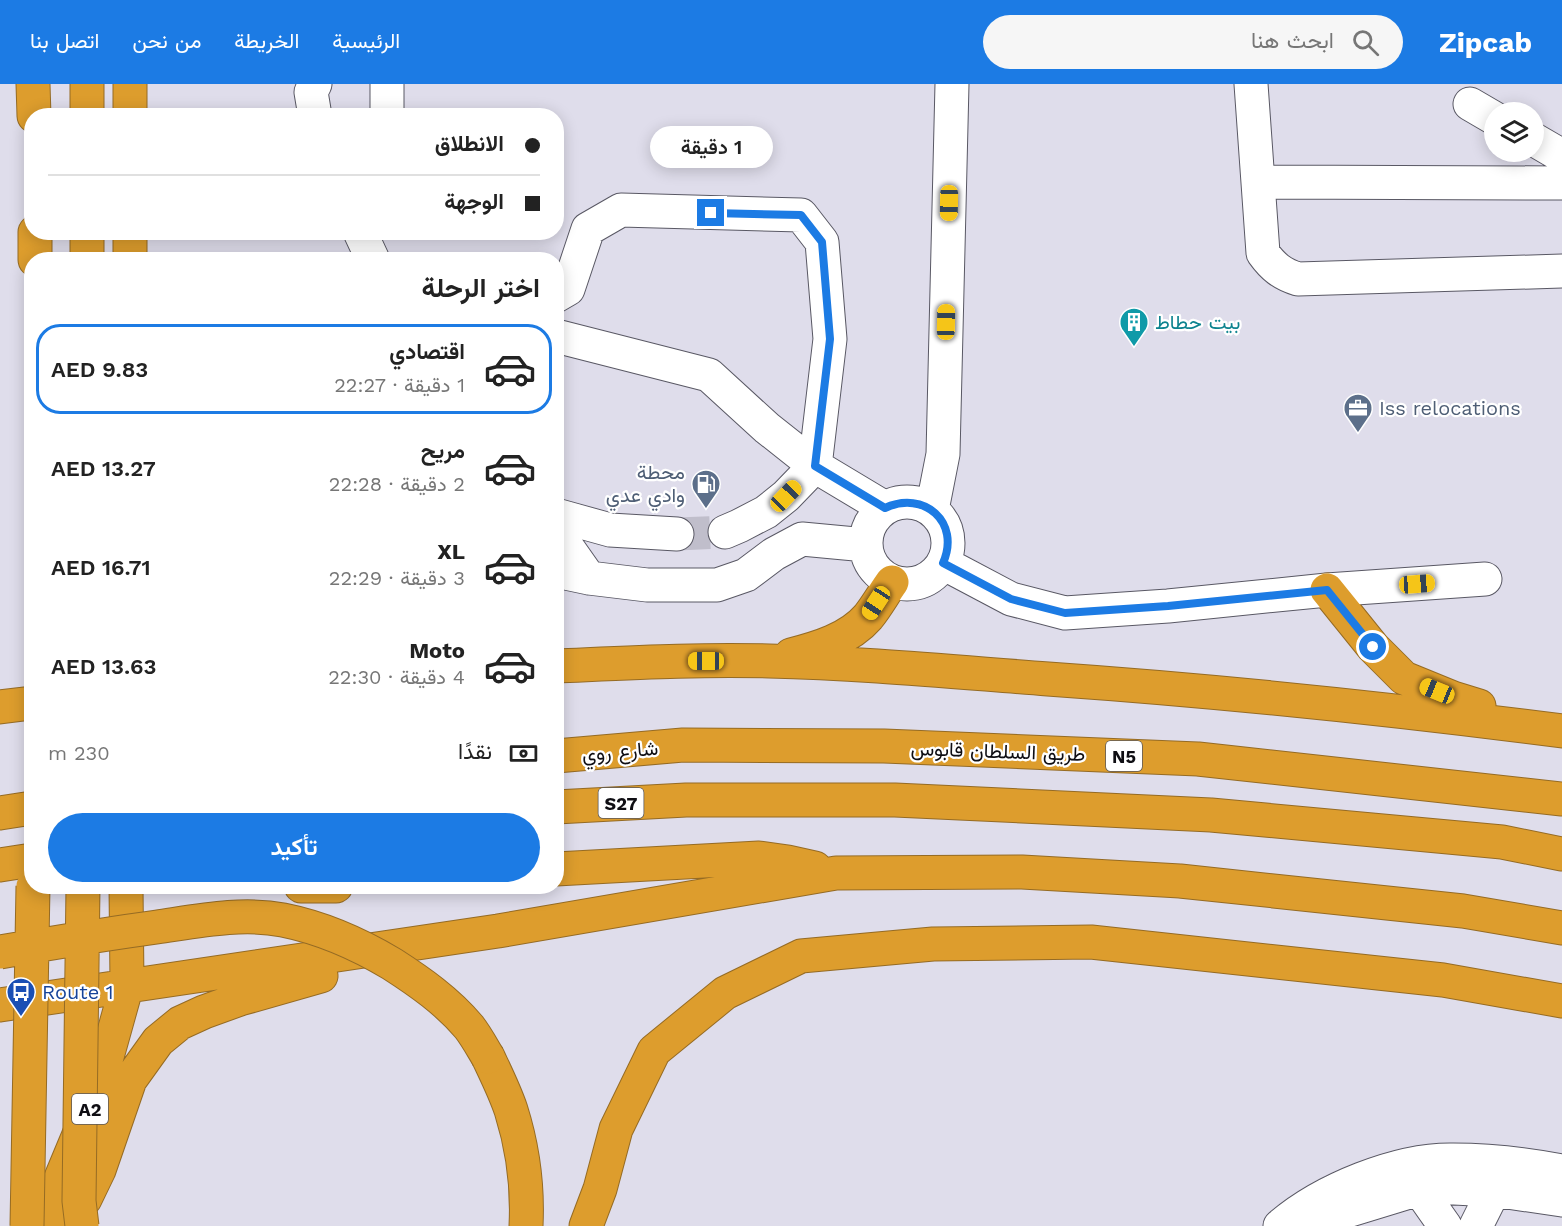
<!DOCTYPE html>
<html lang="ar">
<head>
<meta charset="utf-8">
<style>
	body { margin:0; font-family:"Work Sans",Vazirmatn,sans-serif; background:#f6f6f6; color:#222; direction:rtl; height:100vh; display:flex; flex-direction:column; font-size:22px; white-space:nowrap }
	* { box-sizing:border-box; margin:0 }
	p { font-size:20px; color:#767676 }
	.icon { flex:none; width:33px; height:33px; fill:none; stroke:currentColor; stroke-width:2; stroke-linecap:round; stroke-linejoin:round }
	.map { position:relative; flex:1; overflow:hidden; direction:ltr }
	.sheet { position:absolute; left:24px; top:168px; width:540px; height:642px; display:flex; flex-direction:column; background:#fff; border-radius:24px; box-shadow:0 3px 15px #0003; direction:rtl }
	.sheet>* { flex:none }
	.banner { position:absolute; left:24px; top:24px; width:540px; height:132px; border-radius:24px; box-shadow:0 3px 15px #0003; direction:rtl; display:grid; align-content:center; height:132px; padding:0 24px; background:#fff }
	.tools { position:absolute; left:1484px; top:18px; display:grid; gap:12px }
	.tools a { display:grid; place-items:center; width:60px; height:60px; border-radius:50%; background:#fff; box-shadow:0 3px 15px #0003; font-size:30px }
	.end { position:absolute; width:27px; height:27px; margin:-14px; border:8px solid #1c7be4; background:#fff; box-shadow:0 0 0 3px #fff }
	.from { border-radius:50% }
	.bubble { position:absolute; height:42px; border-radius:21px; background:#fff; box-shadow:0 3px 15px #0003; font-size:20px; font-weight:600; line-height:42px; text-align:center; direction:rtl }
	.car { position:absolute; width:18px; height:36px; margin:-18px -9px; border-radius:8px; box-shadow:0 0 4px 2px #0007; background:linear-gradient(#f5c518 24%,#345 0 40%,#f5c518 0 76%,#345 0 86%,#f5c518 0) }
	.banner b { display:flex; align-items:center; gap:21px; height:57px; font-size:22px }
	.banner b+b { border-top:2px solid #e0e0e0 }
	.banner i { width:15px; height:15px; background:#222 }
	ul { padding:0; list-style:none }
	li { display:flex; align-items:center; gap:18px; height:90px; margin:0 12px 9px; padding:0 12px; border:3px solid transparent; border-radius:24px }
	li div { flex:1 }
	li b { display:block; font-size:22px }
	li em { font-style:normal; font-weight:600 }
	li.current { border-color:#1c7be4 }
	li>.icon { width:54px; height:54px; stroke-width:1.5 }
	h2 { padding:0 24px; font-size:27px; line-height:72px }
	.pay { display:flex; align-items:center; gap:15px; height:66px; padding:0 24px; font-size:22px }
	.pay p { margin-inline-start:auto }
	.primary-button { display:flex; gap:12px; margin-top:auto; padding:12px 24px }
	.primary-button a { flex:1; height:69px; border-radius:36px; background:#1c7be4; color:#fff; font-size:24px; font-weight:600; line-height:69px; text-align:center }
	header { display:flex; align-items:center; gap:36px; box-sizing:border-box; height:84px; padding:0 30px; background:#1c7be4; color:#fff }
	header strong { font-size:28px }
	nav { display:flex; gap:33px; margin-inline-start:auto; font-size:21px }
	.search { width:420px; height:54px; background:#f6f6f6; display:flex; align-items:center; gap:15px; box-sizing:border-box; padding:0 21px; border-radius:33px; color:#767676; font-size:22px }
	.map>svg:first-child { display:block }
</style>
</head>
<body>
<header>
<strong>Zipcab</strong>
<div class="search"><svg class="icon" aria-label="search" viewBox="0 0 24 24"><circle cx="10" cy="10" r="6"/><path d="M15 15l6 6"/></svg>ابحث هنا</div>
<nav><a>الرئيسية</a><a>الخريطة</a><a>من نحن</a><a>اتصل بنا</a></nav>
</header>
<div class="map">
<svg width="1562" height="1142" viewBox="0 0 1562 1142">
	<rect width="100%" height="100%" fill="#dfddeb"/>
	<g fill="none" stroke-linecap="round" stroke-linejoin="round">
		<path stroke="#c0becb" stroke-width="33" stroke-dasharray="33 16" stroke-linecap="butt" d="M677,450L725,448"/>
		<g stroke="#595864" stroke-width="35">
			<path id="minor" d="M315,0L311,8L315,32
				M1251,0L1263,169C1273,183 1282,190 1298,195L1562,187
				M1470,20L1494,34
				M387,32V0
				M1533,55L1562,72
				M1258,98L1562,99
				M360,148L373,176
				M556,212L568,205L588,145L621,126L801,131L822,158L830,255L815,382L786,412L766,428L739,442L725,448
				M556,252L709,291L767,344L815,382L885,424
				M866 459a41 41 0 1 1 82 0a41 41 0 1 1-82 0Z
				M932,426L943,370L952,0
				M556,431L610,446L677,450
				M556,447L589,494
				M943,479L1011,515L1065,529L1168,522L1327,506L1485,495
				M556,487L589,494L647,501H717L746,491L774,470L802,455L866,461
				M1419,1105L1445,1142
				M1301,1128L1347,1127L1419,1105L1434,1103L1494,1106L1562,1116
				M1280,1142C1322,1106 1397,1075 1453,1076C1489,1076 1526,1080 1562,1087
				M1476,1142L1494,1106L1512,1096"/>
		</g>
		<g stroke="#956b24" stroke-width="35">
			<path id="highway" d="M33,0L34,32
				M87,0V32
				M130,0V32
				M35,148V176
				M87,148V176
				M130,148V176
				M1327,506L1373,563L1404,594L1453,614L1479,622
				M791,571C818,564 849,555 868,533C877,522 884,509 892,498
				M556,582C627,579 698,575 769,577C862,579 955,588 1048,595C1220,607 1391,625 1562,647
				M0,623L32,619
				M556,672L683,661L884,662L1198,675L1562,715
				M556,723L686,716H895L1211,731L1502,758L1562,770
				M0,729L32,724
				M0,781L32,776
				M556,785L759,774L788,778L815,784
				M301,802H336
				M0,921L498,847L836,789L1022,788L1180,797L1463,827L1562,844
				M488,973C496,990 505,1008 511,1026C523,1064 528,1102 526,1142
				M36,1142L50,1120L98,1005L127,901L126,802
				M62,1142L85,1115L99,1086L130,996L158,957L180,939L204,928L240,915L321,892
				M586,1142L600,1105L616,1045L654,967L725,909L801,872L933,860L1091,858L1443,896L1562,917"/>
		</g>
		<use href="#minor" stroke="#fff" stroke-width="33"/>
		<use href="#highway" stroke="#dd9d2d" stroke-width="33"/>
		<g stroke="#956b24" stroke-width="35" stroke-linecap="butt">
			<path id="highway-bridge" d="M0,868C52,859 104,850 157,843C198,837 242,828 283,836C323,844 357,859 392,880C420,898 447,917 469,943C476,952 482,963 488,973
				M27,1142L33,802
				M82,1142L79,1117L83,802"/>
		</g>
		<use href="#highway-bridge" stroke="#dd9d2d" stroke-width="33"/>
	</g>
	<g fill="none" stroke-linecap="round" stroke-linejoin="round">
		<path stroke="#1c7be4" stroke-width="8" d="M711,129L801,131L822,158L830,255L815,382L885,424C924,406 961,438 943,479L1011,515L1065,529L1168,522L1327,506L1373,563"/>
	</g>
	<defs>
		<g id="building-pin" transform="scale(1.5)"><path d="M0 17L-7.5 6A9.5 9.5 0 1 1 7.5 6Z" fill="#0f9aa8" stroke="#fff"/><path d="M-4-6H4V6H1V3H-1V6H-4ZM-2.5-4.3h1.7v1.8h-1.7ZM.8-4.3h1.7v1.8H.8ZM-2.5-1h1.7V.8h-1.7ZM.8-1h1.7V.8H.8Z" fill="#fff"/></g>
		<g id="office-pin" transform="scale(1.5)"><path d="M0 17L-7.5 6A9.5 9.5 0 1 1 7.5 6Z" fill="#5c6f8a" stroke="#fff"/><path d="M-6-3h4V-5.5h4V-3h4V5H-6ZM-1-4.5V-3h2v-1.5ZM-6 0V1H6V0Z" fill="#fff"/></g>
		<g id="fuel-pin" transform="scale(1.5)"><path d="M0 17L-7.5 6A9.5 9.5 0 1 1 7.5 6Z" fill="#5c6f8a" stroke="#fff"/><path d="M-5.5-6h7V0h2V4h1.3V-2.5L3-4.5l.8-.8L6-3V5H2.5V1h-1V6h-7ZM-4.2-4.7v3.2H.2V-4.7Z" fill="#fff"/></g>
		<g id="bus-pin" transform="scale(1.5)"><path d="M0 17L-7.5 6A9.5 9.5 0 1 1 7.5 6Z" fill="#1a4fb4" stroke="#fff"/><path d="M-5-6H5V4H4V6H2V4H-2V6H-4V4H-5ZM-3.5-4V0h7V-4ZM-3.5 1.2v1.5H-2V1.2ZM2 1.2v1.5H3.5V1.2Z" fill="#fff"/></g>
	</defs>
	<g fill-rule="evenodd">
		<use href="#building-pin" x="1134" y="238"/>
		<use href="#office-pin" x="1358" y="324"/>
		<use href="#fuel-pin" x="706" y="400"/>
		<use href="#bus-pin" x="21" y="908"/>
	</g>
	<g text-anchor="middle" dominant-baseline="central" stroke-width="4.5" stroke-linejoin="round" paint-order="stroke">
		<g fill="#fff" stroke="#57565a" stroke-width="1.5">
			<rect x="1106" y="657" width="36" height="30" rx="4.5"/>
			<rect x="598.5" y="704" width="45" height="30" rx="4.5"/>
			<rect x="72" y="1010" width="36" height="30" rx="4.5"/>
		</g>
		<g font-size="18" font-weight="bold" fill="#0f0e13">
			<text x="1124" y="672">N5</text>
			<text x="621" y="719">S27</text>
			<text x="90" y="1025">A2</text>
		</g>
		<g font-size="20" fill="#0d838f" stroke="#fff" text-anchor="start">
			<text x="1155" y="238">بيت حطاط</text>
		</g>
		<g font-size="20" fill="#4e5e75" stroke="#fff" text-anchor="start">
			<text x="1379" y="324">Iss relocations</text>
			<text x="685" y="388" text-anchor="end">محطة<tspan x="685" dy="23">وادي عدي</tspan></text>
		</g>
		<g font-size="20" fill="#0f0e13" stroke="#fff">
			<text transform="translate(620 667) rotate(-5)">شارع روي</text>
			<text transform="translate(998 667) rotate(2)">طريق السلطان قابوس</text>
		</g>
		<g font-size="20" fill="#164399" stroke="#fff" text-anchor="start">
			<text x="42" y="908">Route 1</text>
		</g>
	</g>
</svg>
<div class="tools">
<a><svg class="icon" aria-label="layers" viewBox="0 0 24 24"><path d="M12 4l9 5-9 5-9-5zM3 14l9 5 9-5"/></svg></a>
</div>
<i class="end from" style="left:1373px;top:563px"></i>
<i class="end" style="left:711px;top:129px"></i>
<div class="bubble" style="left:650px;top:42px;width:123px">1 دقيقة</div>
<i class="car" style="left:949px;top:119px;rotate:181deg"></i>
<i class="car" style="left:946px;top:238px;rotate:1deg"></i>
<i class="car" style="left:786px;top:412px;rotate:44deg"></i>
<i class="car" style="left:1417px;top:500px;rotate:86deg"></i>
<i class="car" style="left:876px;top:519px;rotate:213deg"></i>
<i class="car" style="left:706px;top:577px;rotate:270deg"></i>
<i class="car" style="left:1437px;top:607px;rotate:292deg"></i>
<div class="banner">
<b><i class="from"></i>الانطلاق</b>
<b><i></i>الوجهة</b>
</div>
<section class="sheet">
<h2>اختر الرحلة</h2>
<ul>
<li class="current"><svg class="icon" aria-label="car" viewBox="0 0 24 24"><path d="M5 17H2v-5l4-1 3-4h7l3 4 3 1v5h-3M9 17h6M6 11h13"/><circle cx="7" cy="17" r="2"/><circle cx="17" cy="17" r="2"/></svg><div><b>اقتصادي</b><p>1 دقيقة · 22:27</p></div><em>AED 9.83</em></li>
<li><svg class="icon" aria-label="car" viewBox="0 0 24 24"><path d="M5 17H2v-5l4-1 3-4h7l3 4 3 1v5h-3M9 17h6M6 11h13"/><circle cx="7" cy="17" r="2"/><circle cx="17" cy="17" r="2"/></svg><div><b>مريح</b><p>2 دقيقة · 22:28</p></div><em>AED 13.27</em></li>
<li><svg class="icon" aria-label="car" viewBox="0 0 24 24"><path d="M5 17H2v-5l4-1 3-4h7l3 4 3 1v5h-3M9 17h6M6 11h13"/><circle cx="7" cy="17" r="2"/><circle cx="17" cy="17" r="2"/></svg><div><b>XL</b><p>3 دقيقة · 22:29</p></div><em>AED 16.71</em></li>
<li><svg class="icon" aria-label="car" viewBox="0 0 24 24"><path d="M5 17H2v-5l4-1 3-4h7l3 4 3 1v5h-3M9 17h6M6 11h13"/><circle cx="7" cy="17" r="2"/><circle cx="17" cy="17" r="2"/></svg><div><b>Moto</b><p>4 دقيقة · 22:30</p></div><em>AED 13.63</em></li>
</ul>
<div class="pay"><svg class="icon" aria-label="cash" viewBox="0 0 24 24"><path d="M3 7h18v10H3z"/><circle cx="12" cy="12" r="2"/></svg>نقدًا<p>230 m</p></div>
<div class="primary-button"><a>تأكيد</a></div>
</section>
</div>
</body>
</html>
